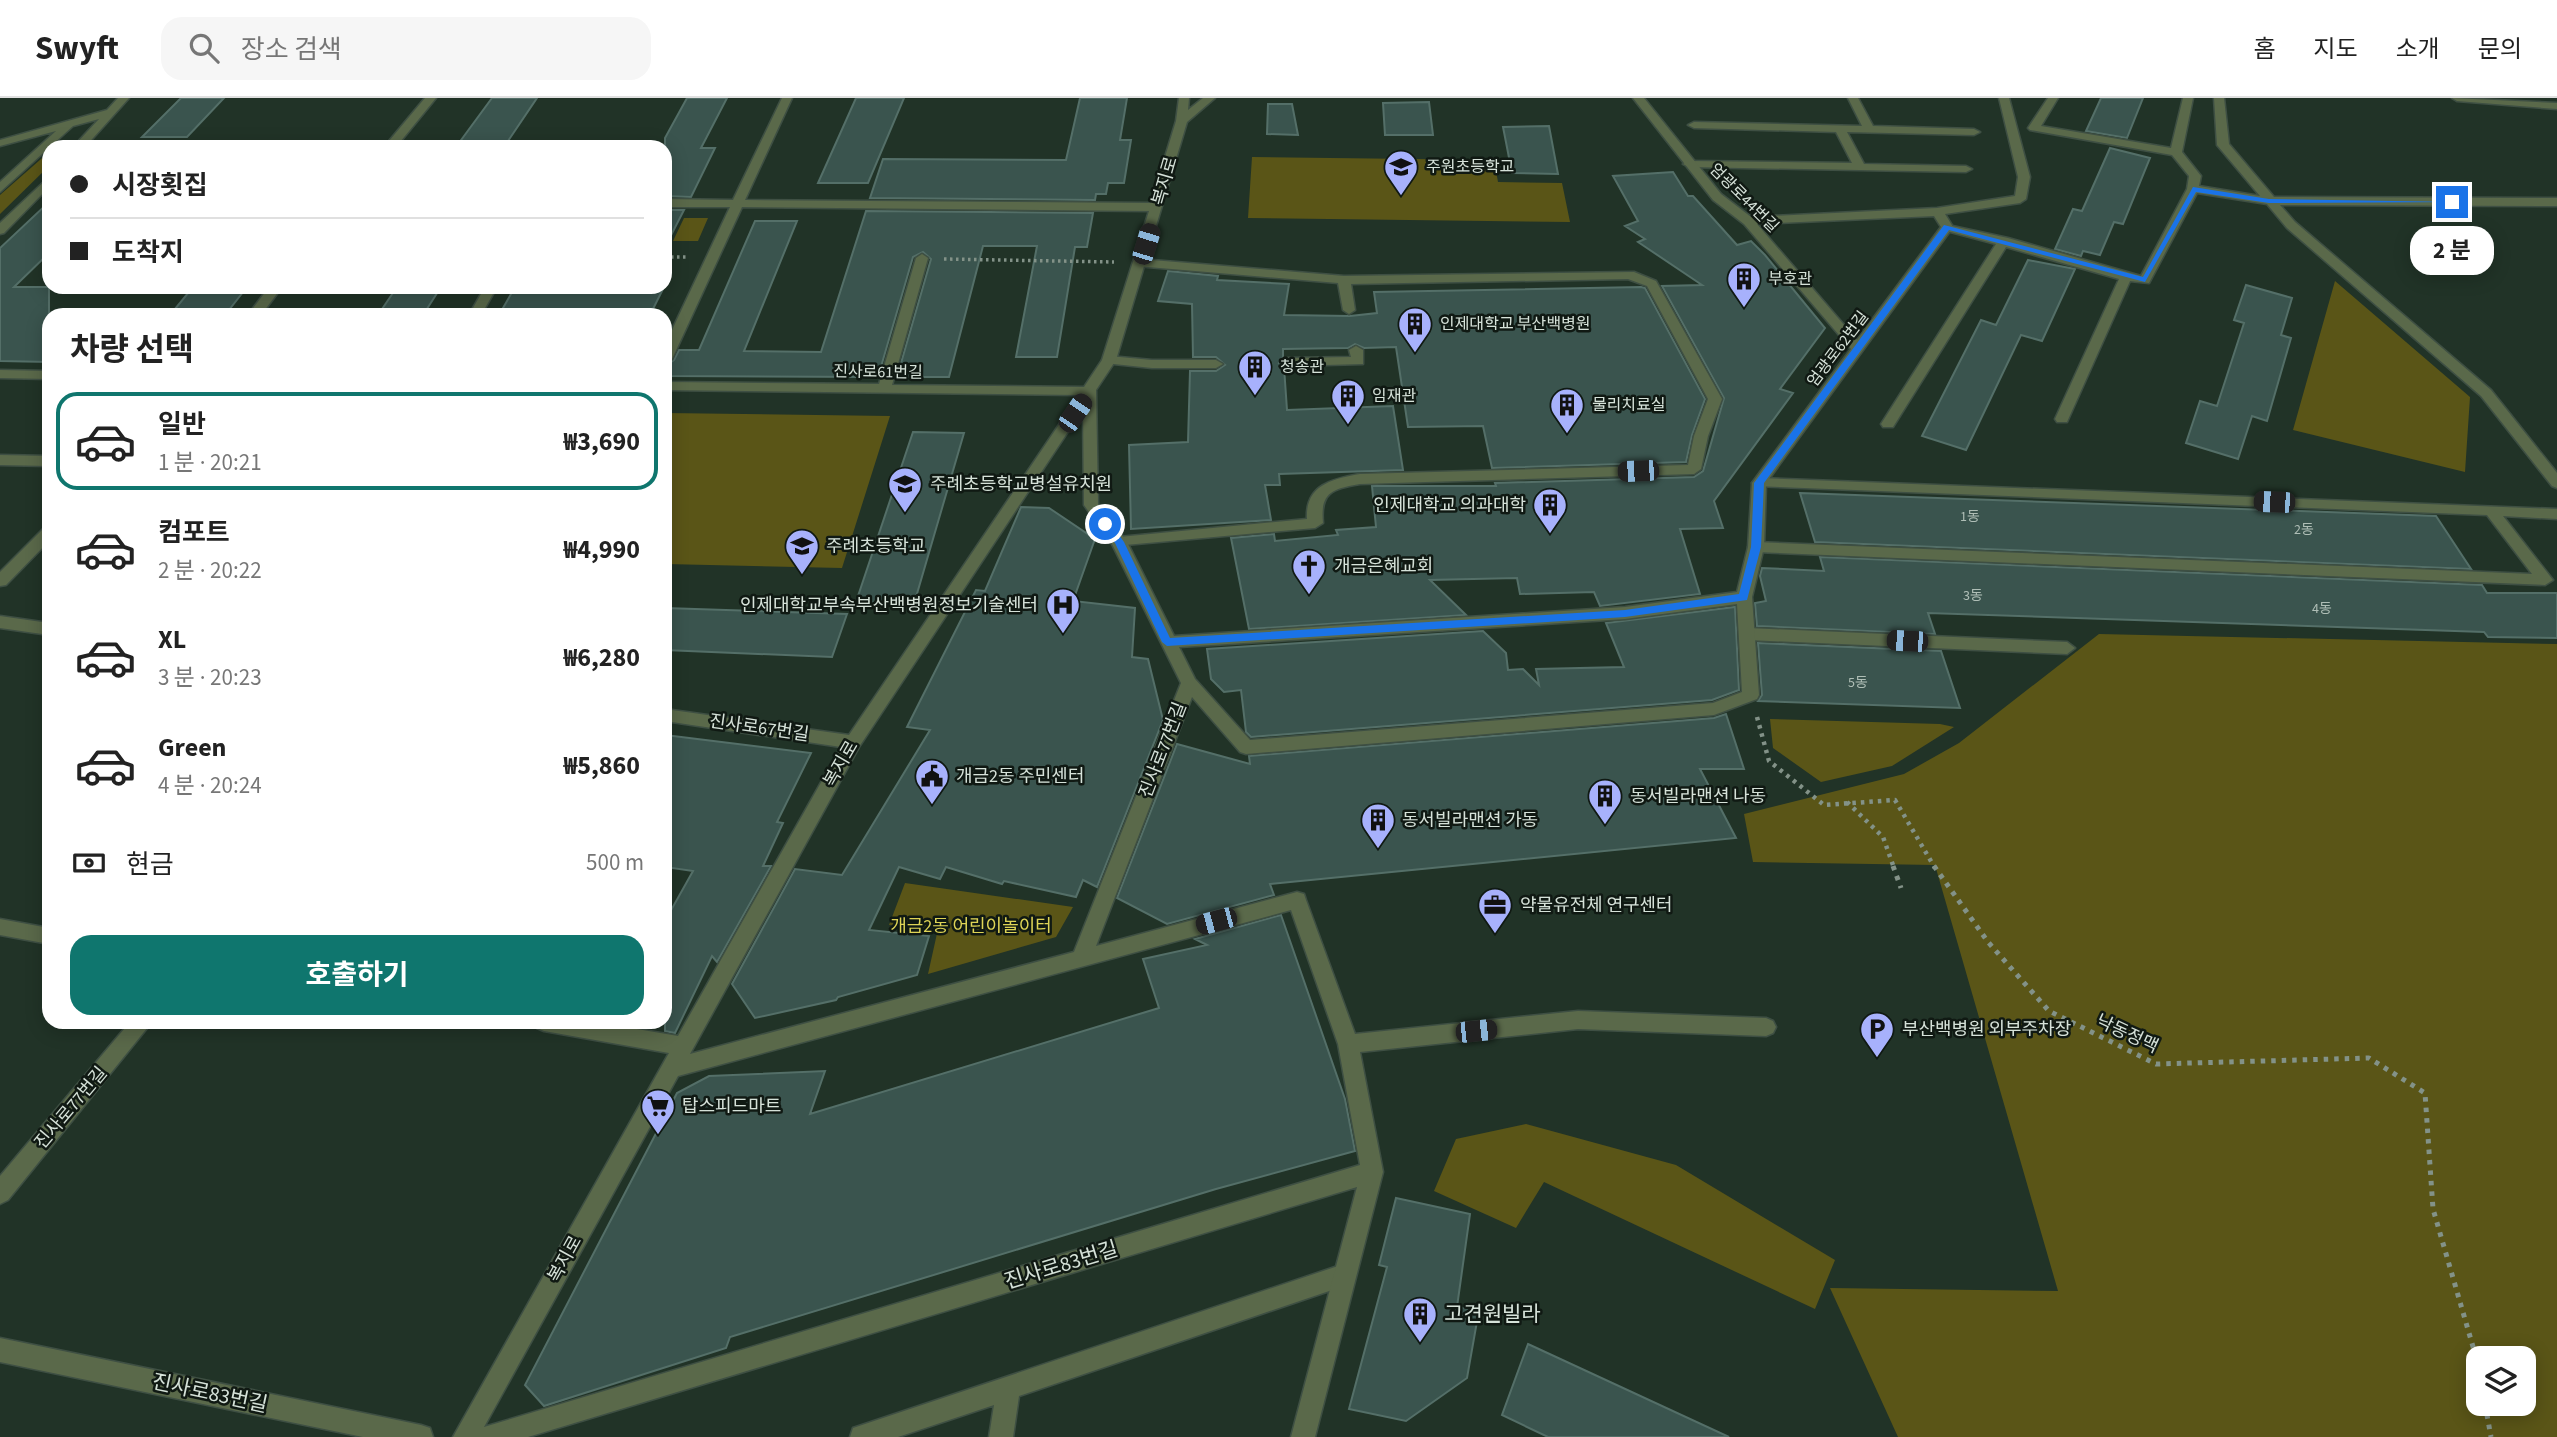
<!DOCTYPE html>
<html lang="ko">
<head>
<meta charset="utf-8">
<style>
	body { margin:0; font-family:"Source Sans 3","Noto Sans KR",sans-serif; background:#f6f6f6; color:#222; height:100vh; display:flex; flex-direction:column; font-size:26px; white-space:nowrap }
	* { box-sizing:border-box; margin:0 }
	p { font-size:23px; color:#767676 }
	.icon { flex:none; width:38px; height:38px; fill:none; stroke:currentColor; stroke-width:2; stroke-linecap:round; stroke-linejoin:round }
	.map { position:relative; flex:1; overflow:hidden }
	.side { position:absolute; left:42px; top:210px; width:630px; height:721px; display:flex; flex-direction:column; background:#fff; border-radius:21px; box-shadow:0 4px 18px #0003 }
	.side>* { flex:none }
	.guide { position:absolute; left:42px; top:42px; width:630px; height:154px; border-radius:21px; box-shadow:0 4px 18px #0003; display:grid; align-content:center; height:154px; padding:0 28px; background:#fff }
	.controls { position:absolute; left:2466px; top:1248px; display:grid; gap:14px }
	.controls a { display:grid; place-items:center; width:70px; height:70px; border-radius:14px; background:#fff; box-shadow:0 4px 18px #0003; font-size:35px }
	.end { position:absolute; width:32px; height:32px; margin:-16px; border:9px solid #1a73e8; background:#fff; box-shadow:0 0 0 4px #fff }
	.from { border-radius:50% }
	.bubble { position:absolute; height:49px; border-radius:21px; background:#fff; box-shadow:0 4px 18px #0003; font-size:23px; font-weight:700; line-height:49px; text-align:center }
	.car { position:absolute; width:21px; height:42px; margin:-21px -10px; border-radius:9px; box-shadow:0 0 5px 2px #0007; background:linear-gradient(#222 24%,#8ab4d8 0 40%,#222 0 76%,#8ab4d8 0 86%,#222 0) }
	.guide b { display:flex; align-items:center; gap:24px; height:66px; font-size:26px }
	.guide b+b { border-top:2px solid #e0e0e0 }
	.guide i { width:18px; height:18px; background:#222 }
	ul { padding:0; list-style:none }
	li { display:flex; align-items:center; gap:21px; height:98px; margin:0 14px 10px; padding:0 14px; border:4px solid transparent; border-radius:21px }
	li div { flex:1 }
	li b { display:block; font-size:26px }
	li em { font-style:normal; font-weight:700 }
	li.on { border-color:#0f766e }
	li>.icon { width:63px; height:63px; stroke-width:1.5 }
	h2 { padding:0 28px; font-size:32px; line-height:84px }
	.pay { display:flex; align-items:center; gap:18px; height:77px; padding:0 28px; font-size:26px }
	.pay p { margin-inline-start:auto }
	.button { display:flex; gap:14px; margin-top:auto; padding:14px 28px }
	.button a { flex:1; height:80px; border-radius:21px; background:#0f766e; color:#fff; font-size:28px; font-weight:700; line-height:80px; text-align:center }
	header { display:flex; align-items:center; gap:42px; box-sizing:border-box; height:98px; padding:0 35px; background:#fff; border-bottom:2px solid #e0e0e0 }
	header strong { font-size:33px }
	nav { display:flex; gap:38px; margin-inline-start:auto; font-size:24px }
	.search { width:490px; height:63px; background:#f6f6f6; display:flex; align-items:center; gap:18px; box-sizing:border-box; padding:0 24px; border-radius:21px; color:#767676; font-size:26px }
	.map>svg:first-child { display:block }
</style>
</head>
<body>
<header>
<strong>Swyft</strong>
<div class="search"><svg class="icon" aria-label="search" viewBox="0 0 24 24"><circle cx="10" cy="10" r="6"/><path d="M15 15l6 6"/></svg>장소 검색</div>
<nav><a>홈</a><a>지도</a><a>소개</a><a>문의</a></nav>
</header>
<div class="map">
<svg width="2557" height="1339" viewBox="0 0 2557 1339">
	<rect width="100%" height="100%" fill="#213327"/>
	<path fill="#5a5517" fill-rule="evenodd" d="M49,54V68L0,116V97Z
		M1252,59L1494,62L1498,84L1562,85L1570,124L1248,120Z
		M684,120H708L698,143H673Z
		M2335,183L2470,299L2465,374L2293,332Z
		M665,315L890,318L842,470L665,466Z
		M2099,536L2557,546V1339H1898L1830,1190L2058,1193L1935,767L1753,764L1744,716L1904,676L1959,645ZM2478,1260H2524V1306H2478Z
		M1770,621L1940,626L1954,629L1892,668L1821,684L1773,650Z
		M905,785L1073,809L1056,839L928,876L938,831L889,827Z
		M1526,1026L1676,1067L1835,1162L1815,1211L1544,1084L1516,1130L1434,1093L1456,1041Z"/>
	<path fill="#3a544e" stroke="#546f68" stroke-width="2" d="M181,0H224L187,39H142Z
		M492,0H537L504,49H456Z
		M687,0H727L701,50H715L691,99L665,98V40Z
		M856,0H904L868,85H818Z
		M1080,0H1127L1120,42H1131L1124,85H1108L1106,96H1096L1095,102L870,100L883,61L1066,62Z
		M2101,0H2143L2127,40L2086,33Z
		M1429,4L1433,37H1385L1383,5Z
		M1268,6H1292L1298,37L1267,36Z
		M1549,28L1558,76L1512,75L1503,29Z
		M2110,50L2150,60L2123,126L2114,124L2100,157L2083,153L2081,158L2055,151L2073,111L2082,113Z
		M1673,74L1688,98H1693L1737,147L1751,143L1765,157L1825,230L1780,291L1793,295L1714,403L1723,430L1680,431L1700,496L1600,508L1594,494L1520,496L1517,480L1430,482L1466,517L1249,531L1231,440L1274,436L1275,443L1338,437L1336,432L1376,429L1372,388H1496L1495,385L1694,379L1703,373L1724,300L1662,188L1702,187L1638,144L1645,141L1625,128L1638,123L1613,78Z
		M49,104V155L14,189H49V264L0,263V150Z
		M665,112H684L665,149Z
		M866,113L1093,115L1087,149H1075L1057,259H1016L1037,148H983L949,279H897L931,161L923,154L913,159L878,279L665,278V268L674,262L679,252H699L755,123H797L744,253L821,254Z
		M2028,162L2075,171L2042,243L2021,237L1966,352L1922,338L1981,222L1996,227Z
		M1168,173L1218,178L1217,182L1289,186L1284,217L1350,218L1377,215L1374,194L1641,189L1645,190L1705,301L1692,337L1686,364L1492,370L1483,328L1408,329L1396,249L1364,250L1355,246L1348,250L1283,251V260L1279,265L1284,269L1287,312L1393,308L1403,372L1279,376L1280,387H1265L1271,422L1131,431L1129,347L1188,344L1190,273H1216L1225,267L1216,259H1193L1192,206L1158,203Z
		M2246,187L2292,200L2281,237L2291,240L2267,323L2252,318L2238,361L2186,345L2200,303L2217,308L2244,225L2234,222Z
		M193,189H247L225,217H170Z
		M397,189H441L423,217H378Z
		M515,189H664L650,217H499Z
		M913,334L964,335L914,506L856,504Z
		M1800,395L2436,418L2471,471L1815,444Z
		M1021,409L1049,410L1095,441L1073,503L1135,510L1132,559L1148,561L1163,622L1097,789L1083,782L1076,799L1004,783L1002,786L946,769L940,781L899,769L869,832L929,838L917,877L838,899L836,902L755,920L732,886L795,771L842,777L930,632L907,629L976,492L985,493Z
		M1820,459L2482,487L2487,495H2557V540L2488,539L2484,534L1928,515L1935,536L1757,528L1755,505L1766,503L1760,478L1762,470L1824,473Z
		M1735,509L1739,592L1712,602L1251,639L1246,634L1241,592L1224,594L1211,581L1207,551L1483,533L1506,555L1508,572L1523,571L1539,587L1536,571L1624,569L1606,525Z
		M665,510L847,516L832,559L665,552Z
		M1758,545L1941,553L1960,610L1758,603L1762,597Z
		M1726,616L1744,671H1700L1736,740L1270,786L1274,797L1167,826L1117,800L1177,646L1250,666L1249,658L1714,620Z
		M665,637L811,655L777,724L783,725L763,768H771L717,864L712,858L675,935L665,933V823L693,773L665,769Z
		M1281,817L1345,1001L1355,1053L1216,1091L730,1239L726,1250L544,1308L525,1287L677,995L709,978L825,973L810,1016L1159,910L1143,861L1207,847L1195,841Z
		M1396,1100L1470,1116L1457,1209L1479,1212L1467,1280L1406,1323L1349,1311L1387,1169L1379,1167Z
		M1528,1246L1729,1339H1548L1502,1317Z"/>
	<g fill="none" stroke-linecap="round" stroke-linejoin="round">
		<g stroke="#3e4f43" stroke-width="3">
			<path id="lane" d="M1848,0H1858L1873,28L1974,31L1980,34L1974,37L1847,34L1864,66L1966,68L1972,71L1966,74L1689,69L1683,66L1689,63L1852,65L1836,34L1694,30L1688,27L1694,24L1862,28Z
				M2048,0H2058L2041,28L2171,50L2183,0H2193L2182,54L2201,78L2199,88L2260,98L2217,47L2214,0H2224L2229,46L2274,99L2557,100V108L2280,107L2295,124L2491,292L2557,375V390L2552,388L2481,298L2287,130L2267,106L2197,95L2149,185L2130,183L2067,324H2057L2055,321L2119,181L2006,149L1893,329H1883L1881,326L1996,146L1943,132V126L2008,140L2141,178L2187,91L2189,78L2172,57L2030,32L2028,30Z
				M1140,161L1344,178L1634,174L1656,183L1722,301L1708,338L1701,371L1694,376L1360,386C1332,391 1320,394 1323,425L1315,430L1114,448L1111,444L1119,439L1307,421C1305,387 1332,381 1360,376L1688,367L1694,338L1708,301L1647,188L1628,181L1351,186L1355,212L1349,216L1343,212L1338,185L1136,168L1134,165Z
				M1356,248L1363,252V266L1288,268L1281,264L1288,260L1351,259L1349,252Z
				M1109,258L1152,262H1216L1223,266L1216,270H1152L1104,265L1102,262Z
				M1759,380L2557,411V421L2503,418L2553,482L2545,487L1756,454L1748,449L1756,444L2532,476L2487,417L1754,388L1752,385Z
				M1748,530L2067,544L2075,550L2067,556L1748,542L1740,536Z
				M1344,1166L1352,1169L1355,1177L1352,1185L1344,1188L1019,1298L1013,1339H989L994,1307L898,1339H850L853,1330L862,1327Z"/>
		</g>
		<g stroke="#3e4f43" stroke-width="3">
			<path id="street" d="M118,0H129L85,49H73L99,21L73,28L0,94V84L56,33L0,48V42L107,12Z
				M425,0H436L396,49H384Z
				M782,0H792L745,102L1151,105L1176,23L1179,0H1189L1188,12L1203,0H1215L1187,24L1116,262L1096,292L1098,406L1127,444L1174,538L1625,509L1737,494L1748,449L1752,385L1851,251L1744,126L1713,102L1633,0H1644L1721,96L1751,119L1937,110L2015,98L2018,79L1999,0H2009L2030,79L2026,101L2020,105L1945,116L1953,129L1766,385L1764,449L1752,499L1759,597L1757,601L1714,617L1246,656L1240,654L1192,599L1096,848L1297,794L1304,796L1306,802L1355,936L1578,913L1766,920L1773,923L1776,929L1773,935L1766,938L1578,931L1360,954L1383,1074L1315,1339H1291L1357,1089L528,1339H453L669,955L544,933L537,930L534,924H596L678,938L841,649L665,623V611L849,637L1079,297L665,292V284L879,286L916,160L922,156L928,160L892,287L1084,289L1102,262L1149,113L742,109L672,261L665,265V247L730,109H665V101L733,102ZM1934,118L1941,129L1857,242L1757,126ZM1083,311L1084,407L1112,446L1181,585L1074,854L690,956L859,649ZM1737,506L1742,594L1713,605L1250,642L1195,581L1179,549L1625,521ZM1291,812L1338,946L1360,1067L484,1329L678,978Z
				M2452,0L2557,5V11L2457,3Z
				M49,79V89L4,135L0,136V125Z
				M269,189H282L261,217H248Z
				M485,189H497L481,217H469Z
				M0,272L49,273V281L0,280Z
				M0,357L49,358V368L0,367Z
				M49,429V443L6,487L0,488V474L44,430Z
				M0,518L49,525V537L0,530Z
				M0,821L49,830V846L0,837Z
				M130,924H152L8,1102L0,1106V1078Z
				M0,1240L421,1327L430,1330L433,1339H363L0,1264Z"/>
		</g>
		<path stroke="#839288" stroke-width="3.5" stroke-dasharray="2.5 3.5" stroke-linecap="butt" d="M665,159H689
			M944,161L1114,164"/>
		<path stroke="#839288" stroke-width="4.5" stroke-dasharray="3.5 5" stroke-linecap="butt" d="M1757,619L1769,663L1824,707L1895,702L1935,770
			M1847,704L1883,739L1894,770"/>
		<path stroke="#839288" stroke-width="5" stroke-dasharray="4.5 6" stroke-linecap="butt" d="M1893,768L1901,790
			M1934,768L1988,844L2049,913L2156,966L2369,960L2425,995L2433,1111L2478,1266
			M2485,1306L2491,1339"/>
		<use href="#lane" fill="#5a694a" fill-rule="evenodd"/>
		<use href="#street" fill="#5a694a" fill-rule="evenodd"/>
	</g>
	<path fill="#1a73e8" d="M2193,89L2269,101L2456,104L2269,105L2196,94L2145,184L1949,132L1764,385L1761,449L1747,502L1625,519L1167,548L1162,544L1115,445L1100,426L1109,423L1124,444L1170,540L1625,512L1739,496L1751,449L1754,385L1944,127L2143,179Z"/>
	<defs>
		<g id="school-pin" transform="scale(1.75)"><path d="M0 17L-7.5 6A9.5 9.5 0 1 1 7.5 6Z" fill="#a7b1fc" stroke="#101913"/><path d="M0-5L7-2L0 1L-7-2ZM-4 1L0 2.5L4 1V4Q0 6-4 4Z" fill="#111"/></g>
		<g id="building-pin" transform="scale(1.75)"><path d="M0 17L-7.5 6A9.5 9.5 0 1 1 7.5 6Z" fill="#a7b1fc" stroke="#101913"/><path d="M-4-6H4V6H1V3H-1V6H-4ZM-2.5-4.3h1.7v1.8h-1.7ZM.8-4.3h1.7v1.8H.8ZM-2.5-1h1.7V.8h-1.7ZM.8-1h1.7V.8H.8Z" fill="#111"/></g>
		<g id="church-pin" transform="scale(1.75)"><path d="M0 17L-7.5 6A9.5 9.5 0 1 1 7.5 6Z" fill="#a7b1fc" stroke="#101913"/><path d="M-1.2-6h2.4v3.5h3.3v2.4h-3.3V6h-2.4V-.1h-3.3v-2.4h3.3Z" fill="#111"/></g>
		<g id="hospital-pin" transform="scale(1.75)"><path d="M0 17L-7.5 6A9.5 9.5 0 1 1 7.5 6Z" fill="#a7b1fc" stroke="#101913"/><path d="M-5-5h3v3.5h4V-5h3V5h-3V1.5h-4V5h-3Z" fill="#111"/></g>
		<g id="civic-pin" transform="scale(1.75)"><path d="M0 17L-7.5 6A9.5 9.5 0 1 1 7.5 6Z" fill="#a7b1fc" stroke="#101913"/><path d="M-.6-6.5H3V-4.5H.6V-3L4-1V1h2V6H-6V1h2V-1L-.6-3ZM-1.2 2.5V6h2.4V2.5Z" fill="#111"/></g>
		<g id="office-pin" transform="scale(1.75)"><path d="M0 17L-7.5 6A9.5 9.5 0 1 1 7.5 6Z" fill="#a7b1fc" stroke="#101913"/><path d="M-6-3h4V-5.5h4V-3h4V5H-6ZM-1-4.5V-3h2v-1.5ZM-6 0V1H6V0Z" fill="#111"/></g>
		<g id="parking-pin" transform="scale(1.75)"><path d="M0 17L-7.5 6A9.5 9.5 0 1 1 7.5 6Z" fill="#a7b1fc" stroke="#101913"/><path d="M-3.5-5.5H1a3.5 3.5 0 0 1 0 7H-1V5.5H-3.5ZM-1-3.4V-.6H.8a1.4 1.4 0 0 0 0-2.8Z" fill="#111"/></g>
		<g id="supermarket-pin" transform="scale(1.75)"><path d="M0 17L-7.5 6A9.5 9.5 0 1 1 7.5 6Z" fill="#a7b1fc" stroke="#101913"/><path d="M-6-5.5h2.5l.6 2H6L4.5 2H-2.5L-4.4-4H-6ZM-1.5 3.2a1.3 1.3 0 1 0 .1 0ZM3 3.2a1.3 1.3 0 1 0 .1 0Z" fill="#111"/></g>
	</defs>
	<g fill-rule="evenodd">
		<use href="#school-pin" x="1401" y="69"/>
		<use href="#building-pin" x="1744" y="181"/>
		<use href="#building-pin" x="1415" y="226"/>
		<use href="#building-pin" x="1255" y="269"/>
		<use href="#building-pin" x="1348" y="298"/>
		<use href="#building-pin" x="1567" y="307"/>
		<use href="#school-pin" x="905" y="386"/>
		<use href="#building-pin" x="1550" y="407"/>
		<use href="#school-pin" x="802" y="448"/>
		<use href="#church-pin" x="1309" y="468"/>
		<use href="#hospital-pin" x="1063" y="507"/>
		<use href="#civic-pin" x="932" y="678"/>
		<use href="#building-pin" x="1605" y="698"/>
		<use href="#building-pin" x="1378" y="722"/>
		<use href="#office-pin" x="1495" y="807"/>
		<use href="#parking-pin" x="1877" y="931"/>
		<use href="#supermarket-pin" x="658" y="1008"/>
		<use href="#building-pin" x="1420" y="1216"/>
	</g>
	<g text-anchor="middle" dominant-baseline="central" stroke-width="5" stroke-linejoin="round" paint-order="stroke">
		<g font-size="14" fill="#afbeb6">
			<text x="1970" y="419">1동</text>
			<text x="2304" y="432">2동</text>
			<text x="1973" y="498">3동</text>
			<text x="2322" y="511">4동</text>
			<text x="1858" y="585">5동</text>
		</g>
		<g font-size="16" fill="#d6e2d9" stroke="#101913" text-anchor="start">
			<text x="1426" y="69">주원초등학교</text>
			<text x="1768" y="181">부호관</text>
			<text x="1440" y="226">인제대학교 부산백병원</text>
			<text x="1280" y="269">청송관</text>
			<text x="1372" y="298">임재관</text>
			<text x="1592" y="307">물리치료실</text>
		</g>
		<g font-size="16" fill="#d6e2d9" stroke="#101913">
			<text transform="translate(1744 100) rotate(45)">엄광로44번길</text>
			<text transform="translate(1838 251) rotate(-53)">엄광로62번길</text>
			<text transform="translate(878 274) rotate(1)">진사로61번길</text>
		</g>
		<g font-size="18" fill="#d6e2d9" stroke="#101913">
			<text transform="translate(1165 83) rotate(-74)">복지로</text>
			<text transform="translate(759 630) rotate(8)">진사로67번길</text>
			<text transform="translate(1163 652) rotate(-69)">진사로77번길</text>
			<text transform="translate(841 666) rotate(-60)">복지로</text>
			<text transform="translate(2127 936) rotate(25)">낙동정맥</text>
			<text transform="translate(71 1010) rotate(-50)">진사로77번길</text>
			<text transform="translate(565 1161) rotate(-61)">복지로</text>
		</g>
		<g font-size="18" fill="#d6e2d9" stroke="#101913" text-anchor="start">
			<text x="930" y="386">주례초등학교병설유치원</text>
			<text x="1526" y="407" text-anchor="end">인제대학교 의과대학</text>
			<text x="826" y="448">주례초등학교</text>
			<text x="1334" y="468">개금은혜교회</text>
			<text x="1038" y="507" text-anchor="end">인제대학교부속부산백병원정보기술센터</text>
			<text x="956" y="678">개금2동 주민센터</text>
			<text x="1630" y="698">동서빌라맨션 나동</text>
			<text x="1402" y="722">동서빌라맨션 가동</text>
			<text x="1520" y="807">약물유전체 연구센터</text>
			<text x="1902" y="931">부산백병원 외부주차장</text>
			<text x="682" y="1008">탑스피드마트</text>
		</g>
		<g font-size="18" fill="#ded456" stroke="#101913">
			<text x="971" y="828">개금2동 어린이놀이터</text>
		</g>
		<g font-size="21" fill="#d6e2d9" stroke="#101913">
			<text transform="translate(1061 1167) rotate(-17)">진사로83번길</text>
			<text transform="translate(210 1295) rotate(12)">진사로83번길</text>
		</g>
		<g font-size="21" fill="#d6e2d9" stroke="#101913" text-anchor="start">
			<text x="1444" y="1216">고견원빌라</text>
		</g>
	</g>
</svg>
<div class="controls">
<a><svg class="icon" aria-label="layers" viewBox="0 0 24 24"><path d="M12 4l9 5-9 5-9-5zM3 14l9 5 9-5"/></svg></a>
</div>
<i class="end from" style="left:1105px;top:426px"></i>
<i class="end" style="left:2452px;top:104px"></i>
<div class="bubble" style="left:2410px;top:128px;width:84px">2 분</div>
<i class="car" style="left:1146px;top:146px;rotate:17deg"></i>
<i class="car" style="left:1075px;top:315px;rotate:34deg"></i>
<i class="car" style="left:1638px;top:373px;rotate:268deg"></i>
<i class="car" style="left:2274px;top:404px;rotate:272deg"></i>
<i class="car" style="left:1907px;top:543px;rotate:273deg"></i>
<i class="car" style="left:1216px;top:823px;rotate:255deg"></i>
<i class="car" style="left:1476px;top:933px;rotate:84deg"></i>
<div class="guide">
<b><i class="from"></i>시장횟집</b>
<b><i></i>도착지</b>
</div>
<section class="side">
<h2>차량 선택</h2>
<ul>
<li class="on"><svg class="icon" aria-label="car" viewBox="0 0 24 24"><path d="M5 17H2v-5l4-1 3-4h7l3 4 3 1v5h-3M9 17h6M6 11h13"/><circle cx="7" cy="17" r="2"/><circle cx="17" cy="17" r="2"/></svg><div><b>일반</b><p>1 분 · 20:21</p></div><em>₩3,690</em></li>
<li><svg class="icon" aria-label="car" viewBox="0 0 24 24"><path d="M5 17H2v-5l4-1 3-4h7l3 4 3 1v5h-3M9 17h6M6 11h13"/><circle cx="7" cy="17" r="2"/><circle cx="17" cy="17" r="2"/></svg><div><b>컴포트</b><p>2 분 · 20:22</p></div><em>₩4,990</em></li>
<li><svg class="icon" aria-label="car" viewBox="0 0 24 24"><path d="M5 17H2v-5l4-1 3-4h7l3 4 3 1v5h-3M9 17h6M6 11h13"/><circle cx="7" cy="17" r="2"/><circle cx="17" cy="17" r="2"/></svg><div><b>XL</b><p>3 분 · 20:23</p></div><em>₩6,280</em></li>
<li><svg class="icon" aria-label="car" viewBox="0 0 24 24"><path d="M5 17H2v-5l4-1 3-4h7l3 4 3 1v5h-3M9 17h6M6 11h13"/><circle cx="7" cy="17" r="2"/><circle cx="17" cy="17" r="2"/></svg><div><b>Green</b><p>4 분 · 20:24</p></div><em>₩5,860</em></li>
</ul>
<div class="pay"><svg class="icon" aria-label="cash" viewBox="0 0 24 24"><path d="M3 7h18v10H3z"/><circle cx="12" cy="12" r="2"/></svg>현금<p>500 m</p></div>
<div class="button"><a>호출하기</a></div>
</section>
</div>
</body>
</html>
